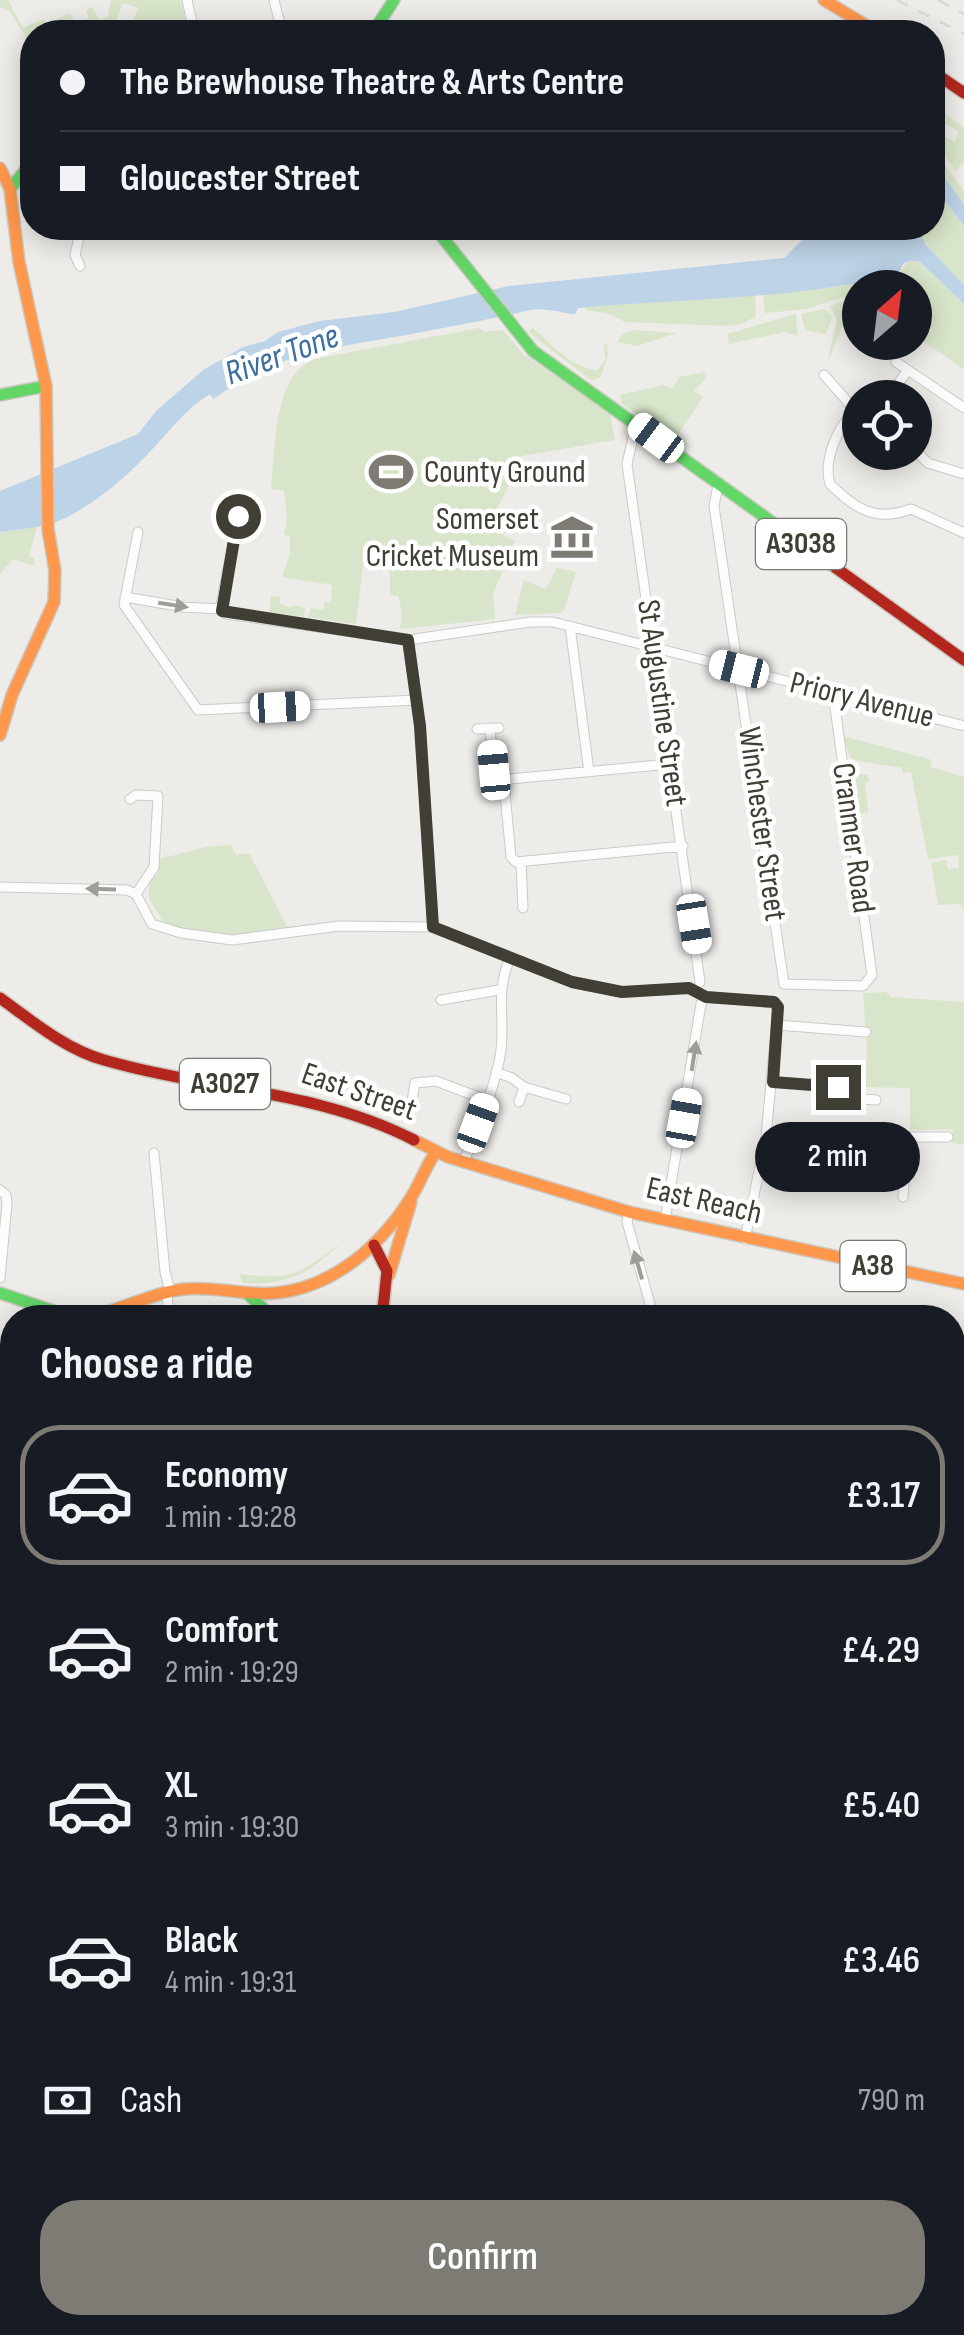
<!DOCTYPE html>
<html lang="en">
<head>
<meta charset="utf-8">
<style>
	body { margin:0; font-family:"Sofia Sans Condensed",sans-serif; background:#242831; color:#f1f3f6; height:100vh; display:flex; flex-direction:column; font-size:38px; white-space:nowrap }
	* { box-sizing:border-box; margin:0 }
	p { font-size:32px; color:#9ea1a6 }
	.icon { flex:none; width:55px; height:55px; fill:none; stroke:currentColor; stroke-width:2; stroke-linecap:round; stroke-linejoin:round }
	.map { position:relative; flex:1; overflow:hidden }
	.sheet { position:absolute; left:0px; top:1305px; width:965px; height:1030px; display:flex; flex-direction:column; background:#171b24; border-radius:40px 40px 0 0; box-shadow:0 5px 25px #0003 }
	.sheet>* { flex:none }
	.hud { position:absolute; left:20px; top:20px; width:925px; height:220px; border-radius:40px; box-shadow:0 5px 25px #0003; display:grid; align-content:center; height:220px; padding:0 40px; background:#171b24 }
	.needle { width:65px; rotate:28deg }
	.tools { position:absolute; left:842px; top:270px; display:grid; gap:20px }
	.tools a { display:grid; place-items:center; width:90px; height:90px; border-radius:50%; background:#171b24; box-shadow:0 5px 25px #0003; font-size:50px }
	.end { position:absolute; width:45px; height:45px; margin:-22px; border:12px solid #413e35; background:#fff; box-shadow:0 0 0 5px #fff }
	.from { border-radius:50% }
	.bubble { position:absolute; height:70px; border-radius:35px; background:#171b24; box-shadow:0 5px 25px #0003; font-size:32px; font-weight:600; line-height:70px; text-align:center }
	.car { position:absolute; width:30px; height:60px; margin:-30px -15px; border-radius:12px; box-shadow:0 0 8px 2px #0007; background:linear-gradient(#fff 24%,#345 0 40%,#fff 0 76%,#345 0 86%,#fff 0) }
	.hud b { display:flex; align-items:center; gap:35px; height:95px; font-size:38px }
	.hud b+b { border-top:2px solid #363941 }
	.hud i { width:25px; height:25px; background:#f1f3f6 }
	ul { padding:0; list-style:none }
	li { display:flex; align-items:center; gap:30px; height:140px; margin:0 20px 15px; padding:0 20px; border:5px solid transparent; border-radius:40px }
	li div { flex:1 }
	li b { display:block; font-size:38px }
	li em { font-style:normal; font-weight:600 }
	li.on { border-color:#7d7b74 }
	li>.icon { width:90px; height:90px; stroke-width:1.5 }
	h2 { padding:0 40px; font-size:45px; line-height:120px }
	.pay { display:flex; align-items:center; gap:25px; height:110px; padding:0 40px; font-size:38px }
	.pay p { margin-inline-start:auto }
	.primary-button { display:flex; gap:20px; margin-top:auto; padding:20px 40px }
	.primary-button a { flex:1; height:115px; border-radius:40px; background:#7d7b74; color:#fff; font-size:40px; font-weight:600; line-height:115px; text-align:center }
	.map>svg:first-child { display:block }
</style>
</head>
<body>
<div class="map">
<svg width="964" height="2335" viewBox="0 0 964 2335">
	<rect width="100%" height="100%" fill="#edece8"/>
	<path fill="#d9e5ca" d="M0,0H8L23,28L43,19L47,24L70,13L76,24L89,18L86,10L92,7L99,20L108,16L111,0H180L189,32H128L138,8L123,3L111,32H32V46L9,11L0,7Z
		M939,109L964,127V162L956,171L933,141V130L955,142L958,131L936,119L933,125V113L936,114Z
		M932,147L964,191V204L933,161Z
		M933,185L964,226V285L942,265L919,233L918,228H932Z
		M908,261H919L964,304V369L915,336V288H860V308L850,307L827,364L837,320L830,306L854,297V294L805,309L765,313L763,293C808,290 851,280 895,281Z
		M755,294L756,316L742,324L728,326L625,322L609,314L585,310V307Z
		M824,309L832,317L826,334L805,330L801,314Z
		M796,314L798,336L785,332L729,344L727,334Z
		M479,328L484,332L503,330L523,354L610,413L615,440L510,458V483L490,524L497,532L515,541L493,594L495,619L400,629L402,612L398,596L390,595V570L363,565L356,624L308,617L311,608L323,610L325,602L331,603L332,585L282,577L290,553V536L284,535L287,518L284,491L271,489C276,450 272,375 315,359Z
		M533,328C550,343 574,370 598,370L605,359L604,345L607,342L608,356L600,378L591,380L528,332Z
		M634,330L677,333L637,346L618,342L622,334Z
		M705,372L706,378L694,391L703,397L676,437L670,436L622,404L620,395L663,385L672,389L680,377Z
		M37,527L29,556L35,560L34,566L13,559L0,574V532Z
		M557,568L576,572L564,610L560,613L515,615L524,580L546,589Z
		M271,596L280,597V604L292,608L293,605L305,608L304,617L269,612Z
		M843,736L932,760L930,767L964,777V909L959,904L938,905L931,863L946,860L948,869L959,868L958,855L928,859L911,772L902,773V768L855,760L851,758Z
		M856,774L868,775L869,782L865,783L868,812L858,814L853,779Z
		M231,845L236,855L249,853L288,928L234,936L166,925L149,899V883L158,873L159,859L207,847Z
		M886,992L891,997L964,1002V1144L952,1143L953,1129L910,1130V1088L865,1087L867,1050L863,993Z
		M343,1241C309,1273 290,1286 242,1283L240,1274C296,1281 301,1272 343,1241Z
		M12,1748V2322H275L276,2335H0V1751Z
		M953,2119L964,2120V2335H792L760,2323L952,2322Z
		M389,2323H425L430,2333L390,2332Z
		M719,2323H750L782,2335H715Z"/>
	<path fill="#bdd3e7" d="M933,161L964,204V226L933,185Z
		M808,228H918L926,245L964,285V304L919,261H908L903,264L895,281C865,280 840,286 811,290C734,300 655,301 578,308L575,314C561,313 545,307 530,310C496,318 455,326 417,333C334,349 286,348 213,399L210,394C185,409 168,433 148,454C125,478 92,506 61,520C42,528 20,529 0,532V491L138,434L156,411L203,370L243,347L265,341L278,332L320,321L394,312L509,286L784,258L801,241Z"/>
	<g fill="none" stroke-linecap="round" stroke-linejoin="round">
		<path stroke="#bdd3e7" stroke-width="2.5" d="M96,2322L98,2335"/>
		<g stroke="#cbcac6" stroke-width="11">
			<path id="street" d="M187,0L194,32
				M274,0L282,32
				M326,228L356,232L371,228
				M80,266L75,255L81,228
				M896,362L964,408
				M824,375L856,411L859,409
				M880,398L898,384L908,370
				M856,411C837,426 823,461 830,484C856,510 876,522 911,509L964,533
				M639,425L634,433L627,464L700,982
				M915,450L928,463L964,474
				M718,485L714,506L784,984L863,986L872,975L833,693
				M138,532L124,605L198,710L417,700
				M125,597L183,607L220,609L226,614L408,640L530,622H553L964,726
				M220,609L239,515
				M570,626L589,772
				M408,640L420,725L433,927
				M490,728L494,775L504,783
				M477,729L499,728
				M504,783L511,857L516,862L683,846
				M504,783L510,779L670,764
				M130,799L136,795L158,796L154,867L136,894
				M521,862L523,908
				M0,887L127,890L136,894
				M136,894L152,924L181,933L232,940L339,926L433,927L572,982L622,992L689,988L706,997L774,1002L778,1007L766,1137L745,1239
				M441,1000L499,990
				M777,1025L866,1032
				M496,1072L512,1078L524,1087L566,1099
				M773,1082L839,1087L847,1098L876,1100
				M839,1087L840,1070
				M412,1101L415,1083L436,1081L486,1100
				M519,1102L524,1087
				M766,1137H948
				M154,1153L165,1272L170,1291
				M464,1162C477,1126 496,1088 501,1050C505,1016 495,993 510,958
				M0,1190L6,1195L7,1204L0,1278
				M903,1197L907,1137
				M629,1212L627,1222L654,1318
				M665,1220L701,1004L706,997
				M167,1292L169,1318
				M952,1410L964,1411
				M0,1420L12,1402
				M952,1486L964,1487
				M952,1592L964,1594
				M952,1663L964,1665
				M0,1672H12
				M952,1902L964,1877
				M952,1997L964,2014"/>
		</g>
		<g stroke="#cbc9bf" stroke-width="14">
			<path id="fast" d="M373,32L394,0
				M10,189L32,162
				M435,228L533,351L836,568
				M0,395L46,386
				M0,1293L74,1318
				M247,1293L273,1318
				M438,2335L439,2322"/>
		</g>
		<g stroke="#cbc9bf" stroke-width="14">
			<path id="slow" d="M824,0L877,32
				M0,168L10,189L19,262L46,386L48,529L55,571L54,602L12,695L0,735
				M414,1140L448,1157L629,1212L964,1284
				M389,1275L411,1202
				M81,1318C117,1313 149,1293 184,1289C215,1286 246,1296 276,1293C334,1287 380,1246 410,1199C420,1184 425,1167 436,1152"/>
		</g>
		<g stroke="#cbc9bf" stroke-width="14">
			<path id="jam" d="M932,71L964,93
				M836,568L964,660
				M0,998C32,1021 65,1049 104,1060C208,1090 317,1090 414,1140
				M374,1245L387,1271L382,1318"/>
		</g>
		<use href="#street" stroke="#fcfcfc" stroke-width="9"/>
		<use href="#fast" stroke="#63d668" stroke-width="11"/>
		<use href="#slow" stroke="#ff974d" stroke-width="11"/>
		<use href="#jam" stroke="#b3261e" stroke-width="11"/>
		<path stroke="#d8d8d7" stroke-width="2.5" stroke-dasharray="12 12" stroke-linecap="butt" d="M897,0L964,34
			M938,0L964,14"/>
	</g>
	<defs><path id="oneway-solid" d="M-6-.8H1V-3.2L6.5 0L1 3.2V.8H-6Z" transform="scale(2.5)"/></defs>
	<g fill="#9e9d98">
		<use href="#oneway-solid" transform="translate(173 605) rotate(9)"/>
		<use href="#oneway-solid" transform="translate(101 889) rotate(-178)"/>
		<use href="#oneway-solid" transform="translate(694 1056) rotate(-81)"/>
		<use href="#oneway-solid" transform="translate(638 1265) rotate(-106)"/>
	</g>
	<g fill="none" stroke-linecap="round" stroke-linejoin="round">
		<path stroke="#413e35" stroke-width="12" d="M238,516L222,611L408,640L420,726L433,927L572,982L622,992L689,988L706,997L774,1002L778,1007L773,1082L838,1087"/>
	</g>
	<defs>
		<g id="stadium-bare" transform="scale(3.45)"><path d="M0-5a6.5 5 0 1 0 0 10a6.5 5 0 1 0 0-10ZM-3.5-1.8h7v3.6h-7Z" fill="#7d7b74" stroke="#fff" stroke-width="2.5" paint-order="stroke"/></g>
		<g id="museum-bare" transform="scale(3.45)"><path d="M0-6L6-3V-2H-6V-3ZM-5-1h2V3h-2ZM-1-1h2V3h-2ZM3-1h2V3H3ZM-6 4H6V6H-6Z" fill="#7d7b74" stroke="#fff" stroke-width="2.5" paint-order="stroke"/></g>
	</defs>
	<g fill-rule="evenodd">
		<use href="#stadium-bare" x="391" y="472"/>
		<use href="#museum-bare" x="572" y="537"/>
	</g>
	<g text-anchor="middle" dominant-baseline="central" stroke-width="9" stroke-linejoin="round" paint-order="stroke">
		<g fill="#fff" stroke="#7a7872" stroke-width="2.5">
			<rect x="756" y="519" width="90" height="50" rx="8"/>
			<rect x="180" y="1059" width="90" height="50" rx="8"/>
			<rect x="840.5" y="1241" width="65" height="50" rx="8"/>
		</g>
		<g font-size="30" font-weight="bold" fill="#413e35">
			<text x="801" y="544">A3038</text>
			<text x="225" y="1084">A3027</text>
			<text x="873" y="1266">A38</text>
		</g>
		<g font-size="32" fill="#413e35" stroke="#fff" text-anchor="start">
			<text x="424" y="472">County Ground</text>
			<text x="539" y="519" text-anchor="end">Somerset<tspan x="539" dy="37">Cricket Museum</tspan></text>
		</g>
		<g font-size="32" fill="#413e35" stroke="#fff">
			<text transform="translate(862 700) rotate(14)">Priory Avenue</text>
			<text transform="translate(662 703) rotate(82)">St Augustine Street</text>
			<text transform="translate(762 824) rotate(82)">Winchester Street</text>
			<text transform="translate(853 838) rotate(82)">Cranmer Road</text>
			<text transform="translate(359 1092) rotate(19)">East Street</text>
			<text transform="translate(704 1201) rotate(13)">East Reach</text>
		</g>
		<g font-size="35" font-style="italic" fill="#3c6e9f" stroke="#fff">
			<text transform="translate(282 355) rotate(-20)">River Tone</text>
		</g>
	</g>
</svg>
<div class="tools">
<a><svg class="needle" viewBox="-14 -14 28 28"><path d="M0-13l5 13h-10z" fill="#e53935"/><path d="M0 13l5-13h-10z" fill="#9ea1a6"/></svg></a>
<a><svg class="icon" aria-label="locate" viewBox="0 0 24 24"><circle cx="12" cy="12" r="6"/><path d="M12 2v4M12 18v4M2 12h4M18 12h4"/></svg></a>
</div>
<i class="end from" style="left:238px;top:516px"></i>
<i class="end" style="left:838px;top:1087px"></i>
<div class="bubble" style="left:755px;top:1122px;width:165px">2 min</div>
<i class="car" style="left:656px;top:438px;rotate:307deg"></i>
<i class="car" style="left:739px;top:669px;rotate:284deg"></i>
<i class="car" style="left:280px;top:707px;rotate:87deg"></i>
<i class="car" style="left:494px;top:770px;rotate:355deg"></i>
<i class="car" style="left:694px;top:924px;rotate:171deg"></i>
<i class="car" style="left:684px;top:1118px;rotate:10deg"></i>
<i class="car" style="left:478px;top:1123px;rotate:20deg"></i>
<div class="hud">
<b><i class="from"></i>The Brewhouse Theatre &amp; Arts Centre</b>
<b><i></i>Gloucester Street</b>
</div>
<section class="sheet">
<h2>Choose a ride</h2>
<ul>
<li class="on"><svg class="icon" aria-label="car" viewBox="0 0 24 24"><path d="M5 17H2v-5l4-1 3-4h7l3 4 3 1v5h-3M9 17h6M6 11h13"/><circle cx="7" cy="17" r="2"/><circle cx="17" cy="17" r="2"/></svg><div><b>Economy</b><p>1 min · 19:28</p></div><em>£3.17</em></li>
<li><svg class="icon" aria-label="car" viewBox="0 0 24 24"><path d="M5 17H2v-5l4-1 3-4h7l3 4 3 1v5h-3M9 17h6M6 11h13"/><circle cx="7" cy="17" r="2"/><circle cx="17" cy="17" r="2"/></svg><div><b>Comfort</b><p>2 min · 19:29</p></div><em>£4.29</em></li>
<li><svg class="icon" aria-label="car" viewBox="0 0 24 24"><path d="M5 17H2v-5l4-1 3-4h7l3 4 3 1v5h-3M9 17h6M6 11h13"/><circle cx="7" cy="17" r="2"/><circle cx="17" cy="17" r="2"/></svg><div><b>XL</b><p>3 min · 19:30</p></div><em>£5.40</em></li>
<li><svg class="icon" aria-label="car" viewBox="0 0 24 24"><path d="M5 17H2v-5l4-1 3-4h7l3 4 3 1v5h-3M9 17h6M6 11h13"/><circle cx="7" cy="17" r="2"/><circle cx="17" cy="17" r="2"/></svg><div><b>Black</b><p>4 min · 19:31</p></div><em>£3.46</em></li>
</ul>
<div class="pay"><svg class="icon" aria-label="cash" viewBox="0 0 24 24"><path d="M3 7h18v10H3z"/><circle cx="12" cy="12" r="2"/></svg>Cash<p>790 m</p></div>
<div class="primary-button"><a>Confirm</a></div>
</section>
</div>
</body>
</html>
